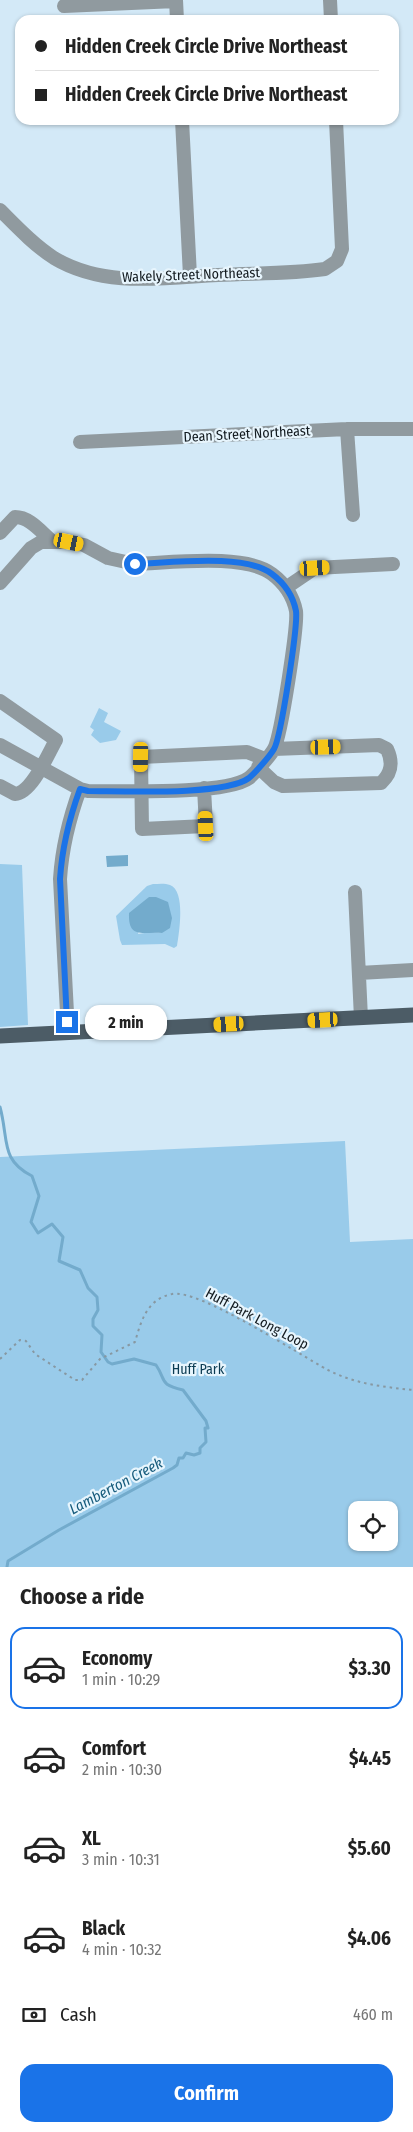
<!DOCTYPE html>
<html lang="en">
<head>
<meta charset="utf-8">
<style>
	body { margin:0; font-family:"Fira Sans Condensed",sans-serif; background:#f2f2f2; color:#222; height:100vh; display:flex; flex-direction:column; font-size:19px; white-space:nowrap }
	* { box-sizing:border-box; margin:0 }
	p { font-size:16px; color:#767676 }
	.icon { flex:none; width:28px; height:28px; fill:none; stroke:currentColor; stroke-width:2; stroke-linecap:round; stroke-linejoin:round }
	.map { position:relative; height:1567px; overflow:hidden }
	.panel { display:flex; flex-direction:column; background:#fff; flex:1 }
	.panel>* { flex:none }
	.hud { position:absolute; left:15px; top:15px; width:384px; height:110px; border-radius:15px; box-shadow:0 1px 4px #0004; display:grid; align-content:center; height:110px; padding:0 20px; background:#fff }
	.tools { position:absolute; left:348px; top:1501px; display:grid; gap:10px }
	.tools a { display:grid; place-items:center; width:50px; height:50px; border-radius:10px; background:#fff; box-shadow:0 1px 4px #0004; font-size:25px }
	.end { position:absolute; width:22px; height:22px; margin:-11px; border:6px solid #1a73e8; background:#fff; box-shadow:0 0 0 2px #fff }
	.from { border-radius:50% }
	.bubble { position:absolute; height:35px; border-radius:15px; background:#fff; box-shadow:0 1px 4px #0004; font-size:16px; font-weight:700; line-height:35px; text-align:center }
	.car { position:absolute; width:15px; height:30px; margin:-15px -8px; border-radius:6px; box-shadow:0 0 4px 1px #0007; background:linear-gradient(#f5c518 24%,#345 0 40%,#f5c518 0 76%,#345 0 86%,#f5c518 0) }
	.hud b { display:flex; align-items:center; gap:18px; height:48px; font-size:19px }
	.hud b+b { border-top:1px solid #e0e0e0 }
	.hud i { width:12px; height:12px; background:#222 }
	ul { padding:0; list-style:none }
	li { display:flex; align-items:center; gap:15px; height:82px; margin:0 10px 8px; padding:0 10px; border:2px solid transparent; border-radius:15px }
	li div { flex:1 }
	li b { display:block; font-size:19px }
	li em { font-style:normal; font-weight:700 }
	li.current { border-color:#1a73e8 }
	li>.icon { width:45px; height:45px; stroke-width:1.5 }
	h2 { padding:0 20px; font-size:22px; line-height:60px }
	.pay { display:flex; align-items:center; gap:12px; height:55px; padding:0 20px; font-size:19px }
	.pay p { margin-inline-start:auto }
	.primary-button { display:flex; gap:10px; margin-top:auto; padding:10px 20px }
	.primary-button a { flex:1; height:58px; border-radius:15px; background:#1a73e8; color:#fff; font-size:20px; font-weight:700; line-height:58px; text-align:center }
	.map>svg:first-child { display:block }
</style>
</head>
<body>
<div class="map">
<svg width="413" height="1567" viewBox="0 0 413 1567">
	<rect width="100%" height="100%" fill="#d3e9f7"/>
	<path fill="#99cbea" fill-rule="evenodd" d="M99,708L108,713L104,722L121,731L116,740L100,743L91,735L94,730L90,727Z
		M0,864L22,865L28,1025L0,1027Z
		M153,884C158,884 165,883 170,885C186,891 179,933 177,946L174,948L165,944L122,945L120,940L116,916L147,886ZM149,897L162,933L151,932L138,934Z
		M345,1141L350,1242L413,1239V1567H0V1157ZM356,1510H389V1542H356Z"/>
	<path fill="#73abcc" d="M128,855V866L107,867L106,856Z
		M149,897H156L168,902L172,918L170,928L162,933C143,931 128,940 129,913Z"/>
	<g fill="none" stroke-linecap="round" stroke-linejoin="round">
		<path stroke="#73abcc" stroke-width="3" d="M0,1107C9,1140 0,1160 32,1176L39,1196L31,1222L38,1233L52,1224L63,1237L59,1261L80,1270L88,1288L97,1297L98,1310L93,1319V1326L102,1335L101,1352L108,1362L112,1364L134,1359L156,1365C167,1381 158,1384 183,1390L206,1421L208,1428H205L206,1442L200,1448V1453L194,1455L186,1453L183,1458H179L177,1465L173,1468L59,1530L8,1561L7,1567"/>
		<path stroke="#8798a2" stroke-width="2" stroke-dasharray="2.5 4" stroke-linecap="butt" d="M0,1359L20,1340L26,1341L35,1354L75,1380H82L100,1359L135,1342C141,1321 147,1299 172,1294C198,1288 300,1355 328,1370C355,1384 384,1387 413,1390"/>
		<path stroke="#909a9f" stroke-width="14" d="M176,0L177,20
			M330,0L331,20
			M64,6L176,1
			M182,120L190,276
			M0,210C17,227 34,245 54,258C104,288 163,278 218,275C254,273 290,274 325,269L337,261L342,249L336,120
			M347,429L353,515
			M80,442L347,429H413
			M0,533L15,517C30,517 41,532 52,541
			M0,583L31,548L41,542H69L84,545L108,558L135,564C170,563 245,553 272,574C284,583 293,596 296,611C298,626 281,736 274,749C270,756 255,773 249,778C226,795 121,791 88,791L80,789L0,745
			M287,587L315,568L393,564
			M0,701L56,740C48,754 32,793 15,794L0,786
			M258,767L274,782L283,786L381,783C392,773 393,762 387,749L379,745L274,749
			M204,788L206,826L142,829L141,757L247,752L265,759
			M355,892L361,1018
			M359,973L413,970
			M68,1032L60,879C62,848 69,819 80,789"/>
		<path stroke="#4c5c66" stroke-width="15" d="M0,1036L413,1015"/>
	</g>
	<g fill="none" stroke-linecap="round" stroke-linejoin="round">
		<path stroke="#1a73e8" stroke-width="6" d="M67,1022L60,879C62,848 69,819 80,789L88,791C121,791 225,796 249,778C255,773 270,756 274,749C281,737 298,626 296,611C293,596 284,583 272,574C245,553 170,563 135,564"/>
	</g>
	<g text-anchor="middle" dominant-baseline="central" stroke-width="4.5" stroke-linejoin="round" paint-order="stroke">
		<g font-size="14" fill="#121a1f" stroke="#e7f5fd">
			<text transform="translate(191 275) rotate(-2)">Wakely Street Northeast</text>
			<text transform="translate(247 434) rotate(-3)">Dean Street Northeast</text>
			<text transform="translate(257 1319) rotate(28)">Huff Park Long Loop</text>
		</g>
		<g font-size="14" fill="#0c3c53" stroke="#e7f5fd">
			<text x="198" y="1369">Huff Park</text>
		</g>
		<g font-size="15" font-style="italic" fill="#165b7c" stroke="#e7f5fd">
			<text transform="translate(116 1486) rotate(-28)">Lamberton Creek</text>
		</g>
	</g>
</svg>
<div class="tools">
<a><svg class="icon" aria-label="locate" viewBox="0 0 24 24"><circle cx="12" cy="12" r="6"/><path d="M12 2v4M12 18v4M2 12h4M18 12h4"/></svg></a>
</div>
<i class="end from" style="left:135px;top:564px"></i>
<i class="end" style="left:67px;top:1022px"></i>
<div class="bubble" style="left:85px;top:1005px;width:82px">2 min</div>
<i class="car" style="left:69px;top:542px;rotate:102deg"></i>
<i class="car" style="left:315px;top:568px;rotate:87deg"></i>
<i class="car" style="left:326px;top:747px;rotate:88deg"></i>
<i class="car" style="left:141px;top:757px;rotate:181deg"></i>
<i class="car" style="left:206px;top:826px;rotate:357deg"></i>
<i class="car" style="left:323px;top:1020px;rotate:267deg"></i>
<i class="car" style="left:229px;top:1024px;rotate:267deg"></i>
<div class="hud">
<b><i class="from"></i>Hidden Creek Circle Drive Northeast</b>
<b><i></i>Hidden Creek Circle Drive Northeast</b>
</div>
</div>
<section class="panel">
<h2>Choose a ride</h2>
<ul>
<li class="current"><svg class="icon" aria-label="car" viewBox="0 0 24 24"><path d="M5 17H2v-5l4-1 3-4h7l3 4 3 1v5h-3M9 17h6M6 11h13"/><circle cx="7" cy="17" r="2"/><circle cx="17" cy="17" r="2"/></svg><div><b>Economy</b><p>1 min · 10:29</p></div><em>$3.30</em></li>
<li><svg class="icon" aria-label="car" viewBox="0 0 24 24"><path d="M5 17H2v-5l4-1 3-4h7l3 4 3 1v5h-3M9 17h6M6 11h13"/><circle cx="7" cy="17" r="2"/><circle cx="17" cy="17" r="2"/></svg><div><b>Comfort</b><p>2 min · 10:30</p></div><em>$4.45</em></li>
<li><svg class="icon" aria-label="car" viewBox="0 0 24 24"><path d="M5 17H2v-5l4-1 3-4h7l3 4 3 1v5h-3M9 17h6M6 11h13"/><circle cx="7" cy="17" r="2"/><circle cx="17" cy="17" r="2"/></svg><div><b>XL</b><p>3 min · 10:31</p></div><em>$5.60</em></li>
<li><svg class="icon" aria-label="car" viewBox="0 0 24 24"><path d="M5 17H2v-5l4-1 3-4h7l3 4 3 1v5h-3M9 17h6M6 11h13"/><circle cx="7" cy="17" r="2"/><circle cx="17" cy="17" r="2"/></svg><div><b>Black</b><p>4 min · 10:32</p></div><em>$4.06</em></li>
</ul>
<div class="pay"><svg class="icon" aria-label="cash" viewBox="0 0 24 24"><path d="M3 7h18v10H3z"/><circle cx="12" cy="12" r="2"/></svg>Cash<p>460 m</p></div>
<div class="primary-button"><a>Confirm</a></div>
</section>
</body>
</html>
